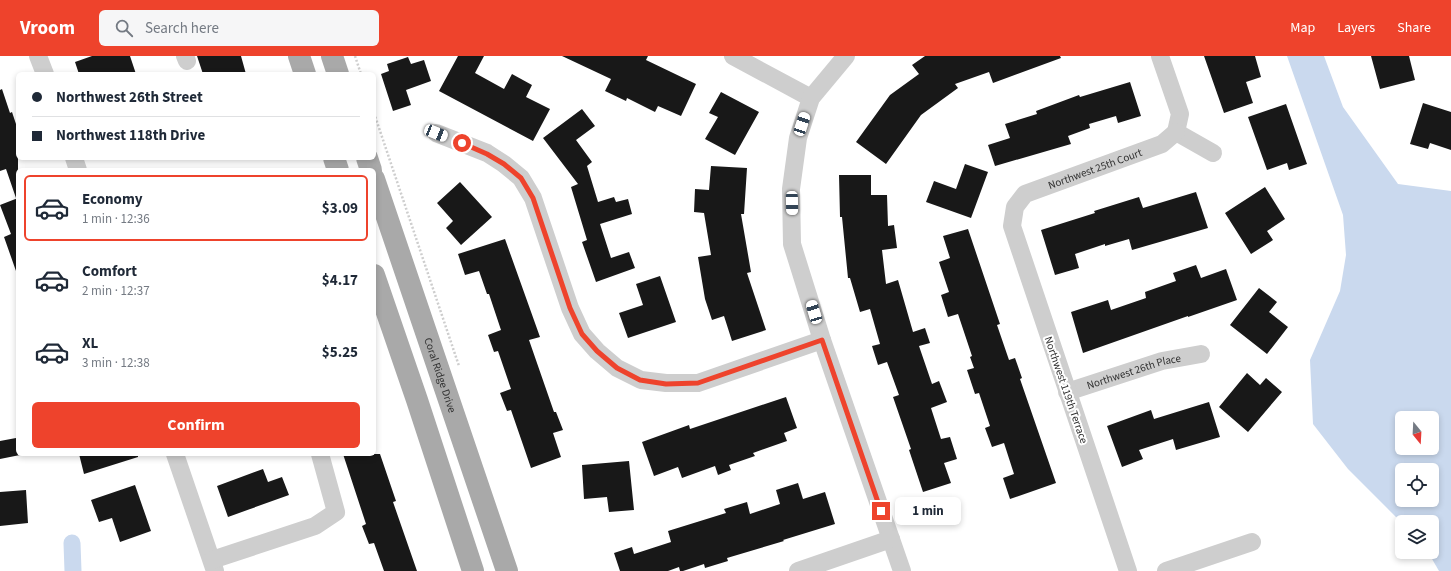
<!DOCTYPE html>
<html lang="en">
<head>
<meta charset="utf-8">
<style>
	body { margin:0; font-family:"Source Sans 3",sans-serif; background:#f6f6f7; color:#1f2937; height:100vh; display:flex; flex-direction:column; font-size:15px; white-space:nowrap }
	* { box-sizing:border-box; margin:0 }
	p { font-size:13px; color:#747a83 }
	.icon { flex:none; width:22px; height:22px; fill:none; stroke:currentColor; stroke-width:2; stroke-linecap:round; stroke-linejoin:round }
	.map { position:relative; flex:1; overflow:hidden }
	.sheet { position:absolute; left:16px; top:112px; width:360px; height:288px; display:flex; flex-direction:column; background:#fff; border-radius:6px; box-shadow:0 2px 6px #0003 }
	.sheet>* { flex:none }
	.top-card { position:absolute; left:16px; top:16px; width:360px; height:88px; border-radius:6px; box-shadow:0 2px 6px #0003; display:grid; align-content:center; height:88px; padding:0 16px; background:#fff }
	.needle { width:26px; rotate:162deg }
	.buttons { position:absolute; left:1395px; top:355px; display:grid; gap:8px }
	.buttons a { display:grid; place-items:center; width:44px; height:44px; border-radius:6px; background:#fff; box-shadow:0 2px 6px #0003; font-size:20px }
	.end { position:absolute; width:18px; height:18px; margin:-9px; border:5px solid #ee432c; background:#fff; box-shadow:0 0 0 2px #fff }
	.from { border-radius:50% }
	.bubble { position:absolute; height:28px; border-radius:6px; background:#fff; box-shadow:0 2px 6px #0003; font-size:13px; font-weight:700; line-height:28px; text-align:center }
	.car { position:absolute; width:12px; height:24px; margin:-12px -6px; border-radius:5px; box-shadow:0 0 3px 1px #0007; background:linear-gradient(#fff 24%,#345 0 40%,#fff 0 76%,#345 0 86%,#fff 0) }
	.top-card b { display:flex; align-items:center; gap:14px; height:38px; font-size:15px }
	.top-card b+b { border-top:1px solid #e0e1e3 }
	.top-card i { width:10px; height:10px; background:#1f2937 }
	ul { padding:7px 0 0; list-style:none }
	li { display:flex; align-items:center; gap:12px; height:66px; margin:0 8px 6px; padding:0 8px; border:2px solid transparent; border-radius:6px }
	li div { flex:1 }
	li b { display:block; font-size:15px }
	li em { font-style:normal; font-weight:700 }
	li.on { border-color:#ee432c }
	li>.icon { width:36px; height:36px; stroke-width:1.5 }
	.button { display:flex; gap:8px; margin-top:auto; padding:8px 16px }
	.button a { flex:1; height:46px; border-radius:6px; background:#ee432c; color:#fff; font-size:16px; font-weight:700; line-height:46px; text-align:center }
	header { display:flex; align-items:center; gap:24px; box-sizing:border-box; height:56px; padding:0 20px; background:#ee432c; color:#fff }
	header strong { font-size:19px }
	nav { display:flex; gap:22px; margin-inline-start:auto; font-size:14px }
	.search { width:280px; height:36px; background:#f6f6f7; display:flex; align-items:center; gap:10px; box-sizing:border-box; padding:0 14px; border-radius:6px; color:#747a83; font-size:15px }
	.map>svg:first-child { display:block }
</style>
</head>
<body>
<header>
<strong>Vroom</strong>
<div class="search"><svg class="icon" aria-label="search" viewBox="0 0 24 24"><circle cx="10" cy="10" r="6"/><path d="M15 15l6 6"/></svg>Search here</div>
<nav><a>Map</a><a>Layers</a><a>Share</a></nav>
</header>
<div class="map">
<svg width="1451" height="515" viewBox="0 0 1451 515">
	<rect width="100%" height="100%" fill="#fff"/>
	<path fill="#cad9ee" fill-rule="evenodd" d="M1287,0H1324L1343,51L1398,128L1451,135V515H1439L1428,496H1432V466H1402V467L1348,413L1313,368L1310,304L1340,235L1346,199L1343,159ZM1402,362H1432V392H1402ZM1402,414H1432V444H1402Z"/>
	<g fill="none" stroke-linecap="round" stroke-linejoin="round">
		<path stroke="#cad9ee" stroke-width="17" d="M72,487L73,515"/>
	</g>
	<path fill="#181818" d="M92,0H130L136,18H79L75,6Z
		M197,0H241L246,18H203Z
		M458,0H484L475,17L504,33L512,18L532,29L526,41L550,53L533,85L439,35Z
		M562,0H648L646,4L696,28L681,60L658,50L655,56L627,42L626,45L605,35L611,23Z
		M925,0H1060L1061,2L993,27L989,16L955,28L958,32L921,59L886,108L856,86L890,39L919,18L912,9Z
		M1204,0H1255L1261,21L1246,26L1253,47L1224,57Z
		M1371,0H1409L1415,24L1380,33Z
		M408,1L411,8L424,4L431,25L406,34L411,49L393,55L381,18L389,15L387,8Z
		M1130,26L1141,60L1118,67L1116,60L1089,68L1090,72L1068,80L1071,88L995,110L988,89L1010,82L1005,68L1037,58L1036,55L1079,39L1080,41Z
		M2,33L10,57L12,56L18,74V142H16L6,113L0,115V34Z
		M721,36L759,56L735,99L705,83L718,61L709,57Z
		M1423,47L1451,56V94L1430,87L1428,93L1410,88Z
		M1286,48L1307,108L1289,114L1287,107L1267,114L1248,61Z
		M582,53L595,70L576,84L592,106L587,110L598,146L614,141L616,146L628,143L632,158L600,168L611,202L629,196L635,212L596,226L582,186L587,184L571,131L578,128L543,82Z
		M965,108L988,116L971,162L926,146L934,125L956,133Z
		M711,110L747,112L744,158H741L751,216L747,217L766,274L732,285L724,260L712,264L705,243L698,201L711,199L704,157L694,156L695,133L709,134Z
		M839,119H871V139H887L888,170L894,169L897,192L882,194L886,228L898,224L913,276L925,272L930,287L919,290L932,328L939,325L947,346L931,352L941,383L950,381L957,403L944,407L951,427L923,436L909,394L911,393L893,341L899,339L887,306L878,309L872,290L880,288L870,253L860,256L850,222H848L842,161H840Z
		M460,126L492,161L461,189L446,172L453,165L437,147Z
		M1265,131L1285,163L1267,175L1273,184L1251,198L1225,157Z
		M1196,136L1208,172L1132,194L1129,183L1105,190V188L1075,198L1079,212L1055,219L1041,174L1095,157L1094,155L1139,141L1143,152Z
		M18,142V215H16L4,181L11,178L0,149Z
		M968,173L1000,268L997,269L1009,304L1015,302L1022,322L1020,323L1056,427L1010,443L1003,422L1014,418L1004,387L992,391L985,372L990,370L979,337L975,338L967,314L974,312L970,301L972,300L958,258L948,261L941,239L949,236L939,206L950,202L943,180Z
		M505,183L540,281L529,284L554,356H556L563,374L553,377L561,401L531,412L511,354L507,355L500,337L511,333L498,295L494,296L488,279L501,274L489,238H487L479,215L465,219L458,198Z
		M1196,209L1201,222L1226,213L1237,244L1188,261V260L1083,297L1071,256L1108,244L1111,254L1146,242L1145,236L1176,225L1173,217Z
		M660,220L676,266L628,282L619,257L643,249L636,228Z
		M1259,232L1277,246L1269,256L1288,271L1267,298L1230,269Z
		M1247,317L1260,329L1266,322L1282,336L1248,376L1219,351Z
		M786,341L797,372L784,377L787,385L753,397L755,400L729,409L731,414L718,419L715,410L682,422L678,411L654,420L642,386L689,369L690,373Z
		M1209,346L1220,381L1176,394L1173,383L1139,394L1143,403L1122,411L1107,370L1151,354L1154,363Z
		M16,382L18,398L20,399L0,403V385Z
		M79,398H138V401L84,418Z
		M343,398H380L396,445L393,446L417,515H384L374,487L369,488L362,470L366,468Z
		M629,405L634,454L609,456L607,441L584,443L582,409Z
		M263,413L268,426L282,421L289,439L228,461L217,430Z
		M798,427L803,443L825,436L835,468L783,484L784,485L727,502L728,505L705,512L704,508L683,515H680L679,511L668,515H620L614,497L632,491L634,498L671,486L668,475L726,457L724,453L747,446L750,458L780,448L776,434Z
		M135,429L151,475L120,486L112,462L99,466L91,444Z
		M26,434L28,467L0,470V436Z"/>
	<g fill="none" stroke-linecap="round" stroke-linejoin="round">
		<path stroke="#cecece" stroke-width="2.5" stroke-dasharray="2 2" stroke-linecap="butt" d="M355,0L361,18
			M374,57L459,310"/>
		<g stroke="#cecece" stroke-width="18">
			<path d="M38,0L45,18"/>
			<path d="M185,0L187,5"/>
			<path d="M733,0L811,42"/>
			<path d="M846,0L811,42L798,82L791,133L792,188L822,284L902,515"/>
			<path d="M1160,0L1180,58L1176,76"/>
			<path d="M1176,76L1213,97"/>
			<path d="M436,77L487,97L504,108L521,122L533,142L570,252L582,278L597,295L617,312L641,324L666,327H698L822,284"/>
			<path d="M74,102L78,114"/>
			<path id="s1" d="M1067,336L1162,305L1201,298"/>
			<path d="M175,398L215,515"/>
			<path d="M212,504L315,470L336,456L320,398"/>
			<path d="M798,515L891,483"/>
			<path id="s2" d="M1128,515L1012,170L1015,151L1025,138L1162,88L1176,76"/>
			<path d="M1166,515L1252,486"/>
		</g>
		<g stroke="#a9a9a9" stroke-width="22">
			<path d="M299,0L305,18"/>
			<path d="M332,0L338,18"/>
			<path d="M334,102L338,114"/>
			<path d="M367,102L371,114"/>
			<path id="s3" d="M374,123L507,515"/>
			<path d="M374,219L417,344L473,515"/>
		</g>
	</g>
	<g fill="none" stroke-linecap="round" stroke-linejoin="round">
		<path stroke="#ee432c" stroke-width="5" d="M462,87L487,98L504,108L521,122L533,142L570,252L582,278L597,295L617,312L640,324L666,328L698,327L822,284L881,455"/>
	</g>
	<g text-anchor="middle" dominant-baseline="central" stroke-width="4" stroke-linejoin="round" paint-order="stroke">
		<g font-size="11" fill="#313131" stroke="#fff">
			<text stroke="none"><textPath href="#s2" startOffset="474">Northwest 25th Court</textPath></text>
			<text stroke="none"><textPath href="#s1" startOffset="70">Northwest 26th Place</textPath></text>
			<text stroke="none"><textPath href="#s3" startOffset="207">Coral Ridge Drive</textPath></text>
			<text transform="translate(1066 334) rotate(71)">Northwest 119th Terrace</text>
		</g>
	</g>
</svg>
<div class="buttons">
<a><svg class="needle" viewBox="-14 -14 28 28"><path d="M0-13l5 13h-10z" fill="#e53935"/><path d="M0 13l5-13h-10z" fill="#747a83"/></svg></a>
<a><svg class="icon" aria-label="locate" viewBox="0 0 24 24"><circle cx="12" cy="12" r="6"/><path d="M12 2v4M12 18v4M2 12h4M18 12h4"/></svg></a>
<a><svg class="icon" aria-label="layers" viewBox="0 0 24 24"><path d="M12 4l9 5-9 5-9-5zM3 14l9 5 9-5"/></svg></a>
</div>
<i class="end from" style="left:462px;top:87px"></i>
<i class="end" style="left:881px;top:455px"></i>
<div class="bubble" style="left:895px;top:441px;width:66px">1 min</div>
<i class="car" style="left:802px;top:68px;rotate:18deg"></i>
<i class="car" style="left:436px;top:77px;rotate:112deg"></i>
<i class="car" style="left:792px;top:147px;rotate:179deg"></i>
<i class="car" style="left:814px;top:256px;rotate:343deg"></i>
<div class="top-card">
<b><i class="from"></i>Northwest 26th Street</b>
<b><i></i>Northwest 118th Drive</b>
</div>
<section class="sheet">
<ul>
<li class="on"><svg class="icon" aria-label="car" viewBox="0 0 24 24"><path d="M5 17H2v-5l4-1 3-4h7l3 4 3 1v5h-3M9 17h6M6 11h13"/><circle cx="7" cy="17" r="2"/><circle cx="17" cy="17" r="2"/></svg><div><b>Economy</b><p>1 min · 12:36</p></div><em>$3.09</em></li>
<li><svg class="icon" aria-label="car" viewBox="0 0 24 24"><path d="M5 17H2v-5l4-1 3-4h7l3 4 3 1v5h-3M9 17h6M6 11h13"/><circle cx="7" cy="17" r="2"/><circle cx="17" cy="17" r="2"/></svg><div><b>Comfort</b><p>2 min · 12:37</p></div><em>$4.17</em></li>
<li><svg class="icon" aria-label="car" viewBox="0 0 24 24"><path d="M5 17H2v-5l4-1 3-4h7l3 4 3 1v5h-3M9 17h6M6 11h13"/><circle cx="7" cy="17" r="2"/><circle cx="17" cy="17" r="2"/></svg><div><b>XL</b><p>3 min · 12:38</p></div><em>$5.25</em></li>
</ul>
<div class="button"><a>Confirm</a></div>
</section>
</div>
</body>
</html>
